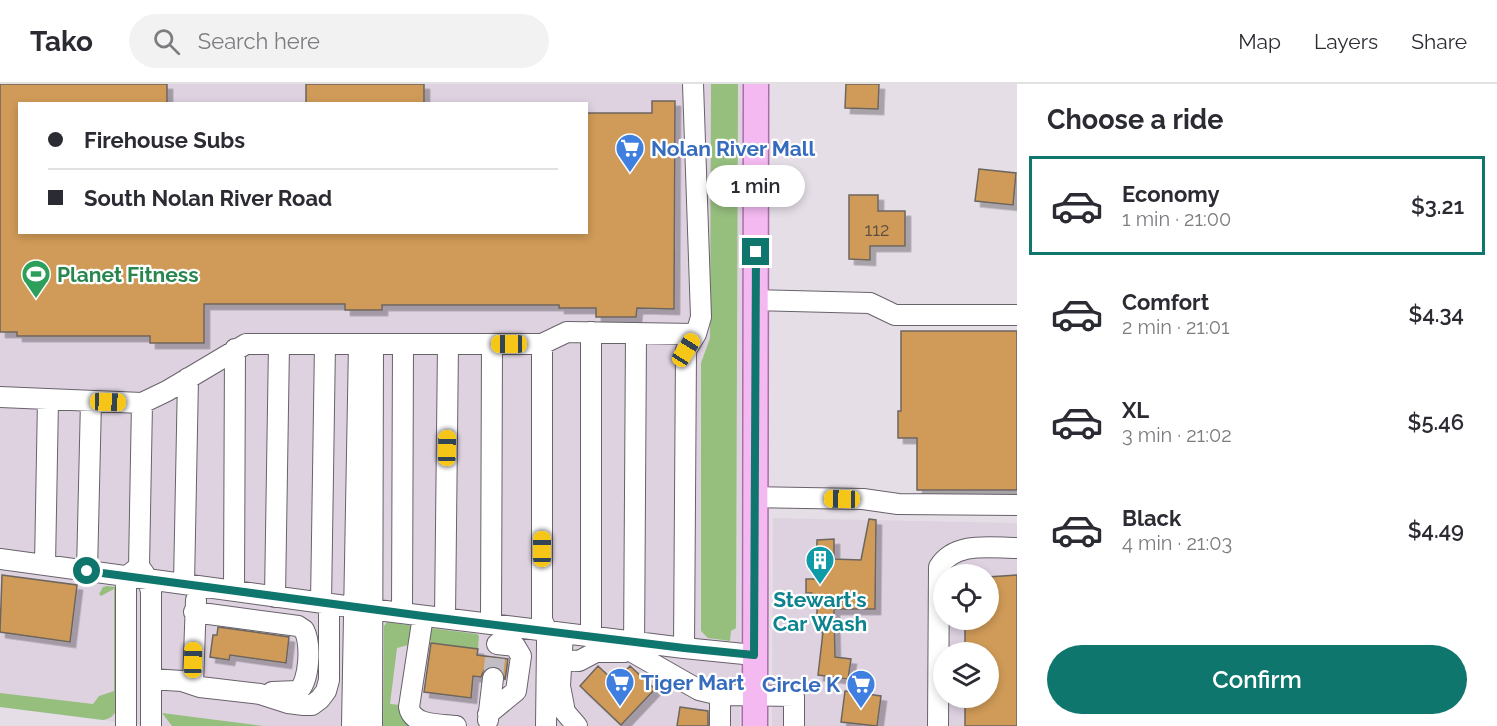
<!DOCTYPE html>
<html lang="en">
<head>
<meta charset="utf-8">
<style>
	body { margin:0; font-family:Raleway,sans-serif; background:#f2f2f3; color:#2b2b33; height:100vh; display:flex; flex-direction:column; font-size:22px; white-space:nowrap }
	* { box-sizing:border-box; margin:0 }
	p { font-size:20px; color:#7c7c81 }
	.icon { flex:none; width:33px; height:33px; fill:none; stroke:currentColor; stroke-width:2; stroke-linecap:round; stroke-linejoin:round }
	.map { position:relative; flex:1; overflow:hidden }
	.drawer { display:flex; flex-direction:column; background:#fff; width:480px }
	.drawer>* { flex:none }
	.guide { position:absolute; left:18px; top:18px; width:570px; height:132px; border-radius:0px; box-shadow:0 3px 9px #0003; display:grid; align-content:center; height:132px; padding:0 30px; background:#fff }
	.fabs { position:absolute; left:933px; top:480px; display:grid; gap:12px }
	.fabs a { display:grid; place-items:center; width:66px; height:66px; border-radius:50%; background:#fff; box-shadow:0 3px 9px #0003; font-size:30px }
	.end { position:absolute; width:27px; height:27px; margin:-14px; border:8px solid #0f766e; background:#fff; box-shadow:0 0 0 3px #fff }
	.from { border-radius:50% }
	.bubble { position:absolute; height:42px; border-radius:21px; background:#fff; box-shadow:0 3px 9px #0003; font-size:20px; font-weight:600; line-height:42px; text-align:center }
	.car { position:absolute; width:18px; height:36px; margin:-18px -9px; border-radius:8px; box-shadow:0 0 4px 2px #0007; background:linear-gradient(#f5c518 24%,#345 0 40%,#f5c518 0 76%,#345 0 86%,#f5c518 0) }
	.guide b { display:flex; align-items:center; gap:21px; height:57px; font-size:22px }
	.guide b+b { border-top:2px solid #e1e1e2 }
	.guide i { width:15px; height:15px; background:#2b2b33 }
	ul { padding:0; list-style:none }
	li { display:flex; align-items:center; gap:18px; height:99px; margin:0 12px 9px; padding:0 18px; border:3px solid transparent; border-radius:0px }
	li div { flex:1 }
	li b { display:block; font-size:22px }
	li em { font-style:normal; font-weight:600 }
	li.selected { border-color:#0f766e }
	li>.icon { width:54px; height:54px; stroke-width:1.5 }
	h2 { padding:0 30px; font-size:27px; line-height:72px }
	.primary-button { display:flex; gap:12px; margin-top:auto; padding:12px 30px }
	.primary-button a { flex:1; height:69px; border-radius:36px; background:#0f766e; color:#fff; font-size:24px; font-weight:600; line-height:69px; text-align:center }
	header { display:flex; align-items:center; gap:36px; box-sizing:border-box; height:84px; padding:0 30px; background:#fff; border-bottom:2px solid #e1e1e2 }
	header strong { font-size:28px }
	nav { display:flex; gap:33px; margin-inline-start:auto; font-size:21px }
	.search { width:420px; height:54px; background:#f2f2f3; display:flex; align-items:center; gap:15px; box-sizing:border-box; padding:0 21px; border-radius:33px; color:#7c7c81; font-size:22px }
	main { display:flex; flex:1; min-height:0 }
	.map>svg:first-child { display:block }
</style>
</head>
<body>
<header>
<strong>Tako</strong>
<div class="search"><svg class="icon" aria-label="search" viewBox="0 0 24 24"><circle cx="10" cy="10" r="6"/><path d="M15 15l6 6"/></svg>Search here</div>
<nav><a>Map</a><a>Layers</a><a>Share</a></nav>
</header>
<main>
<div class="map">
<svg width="1017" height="642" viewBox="0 0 1017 642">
	<defs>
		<filter id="shadow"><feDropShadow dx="5.5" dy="5.5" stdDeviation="0" flood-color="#0004"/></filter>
	</defs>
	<rect width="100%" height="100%" fill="#e5dee7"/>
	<path fill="#ded2e1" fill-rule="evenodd" d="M0,0H743L740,642H150L0,623ZM20,20H586V148H20Z
		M773,434L1017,439V642H772ZM944,490H988V536H944ZM944,568H988V614H944Z"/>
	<path fill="#96bf7e" d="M711,0H738L736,544L731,547L730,557L708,554L701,547V279L710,254Z
		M107,502L115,503L117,505V626C113,632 110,635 103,636L0,623V609L93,620L99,612L114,607V505L101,512L99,510L103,503Z
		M387,538L414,542L412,560L397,564L390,620L402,621L414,642H383L384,542Z
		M430,544L477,550L479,552L478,565L431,559V557L427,556Z
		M162,629L263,642H172Z"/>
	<path fill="#d09b59" stroke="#6d665e" stroke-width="1.5" filter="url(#shadow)" d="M0,0H167V20H20V148H586V29H652V17H675L674,225L637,224L636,233H596V224H559V221H382V226H345V220H204V259H150V252H17V248H0Z
		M306,0H424V20H306Z
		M846,0H879L878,25L845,24Z
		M979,85L1016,89L1013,121L975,117Z
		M849,111H878V127H905V162H870V176L849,175Z
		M901,247H1017V406H917V354H898V327H901Z
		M869,435L876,436L875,525H834L835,573L851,575L848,595L818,591L823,548H817V522H812V509H806V495H816L817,456L834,455V475L861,476Z
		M2,491L77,501L70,558L0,548Z
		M1017,491V642H965V614H988V568H965V536H988V493Z
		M218,543L289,553L286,579L230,571L229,576L210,573L213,551H217Z
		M431,559L478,565L477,571L508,575L505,596L501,585L494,582L484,586L481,593L473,592L471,614L424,608Z
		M598,582L615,598L630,582L655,605L621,641L580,602Z
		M845,607L881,612L877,642L841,638Z
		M680,623L708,627V642H677Z"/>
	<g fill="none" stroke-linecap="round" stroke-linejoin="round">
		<path stroke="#c2bcc4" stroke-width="20" stroke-dasharray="20 10" stroke-linecap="butt" d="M493,594L495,574"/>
		<g stroke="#68626a" stroke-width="22">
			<path id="minor" d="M756,216L870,219L895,231H1017
				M636,249L634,569L699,606L720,611
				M542,260V536L547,547V559L546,642
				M0,313L142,319L167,307L246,260H542L567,248L696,250
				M755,413L863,415L898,420L1017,421
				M0,475L353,523L684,564L754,571
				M45,481L48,316
				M139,483L142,319
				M141,485L148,495L151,508V642
				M87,487L91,317
				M184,500L188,294
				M234,507L235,265
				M275,513L279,260
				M321,519L325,260
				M194,528L298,542L304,546C311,559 310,597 298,607L272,608
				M402,529L403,261
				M423,532L409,623C412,642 440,640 456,642
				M445,534L448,260
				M491,539L492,260
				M563,549L560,602L565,628L577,642
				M591,552V248
				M684,564L686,266L696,250L701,233L693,0
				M562,576L579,577L596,568H625
				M151,595L182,597L200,603L260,610L288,619L304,621H312L320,615L326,607L329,596V520
				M193,600L196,516
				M488,630L516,607L521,572L515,562L497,560
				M488,636L493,594
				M126,642V493L136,485
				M352,642L359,260
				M372,642L373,260
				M720,642V611L794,612V642
				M938,642L939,483C955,457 991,464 1017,464"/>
		</g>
		<g stroke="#ab6ca8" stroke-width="27">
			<path id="major" d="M755,642L756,0"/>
		</g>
		<use href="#minor" stroke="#fff" stroke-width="20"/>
		<use href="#major" stroke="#f3b9f0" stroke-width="24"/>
	</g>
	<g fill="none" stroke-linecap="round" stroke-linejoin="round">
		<path stroke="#0f766e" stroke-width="8" d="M87,487L423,532L684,564L754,571L756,168"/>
	</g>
	<defs>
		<g id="supermarket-pin" transform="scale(1.5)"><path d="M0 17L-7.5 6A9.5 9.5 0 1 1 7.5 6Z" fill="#3f7fe0" stroke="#fff"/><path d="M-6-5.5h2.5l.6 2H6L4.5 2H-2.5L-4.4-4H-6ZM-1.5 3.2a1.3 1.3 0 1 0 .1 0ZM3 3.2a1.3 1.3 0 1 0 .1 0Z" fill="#fff"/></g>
		<g id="stadium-pin" transform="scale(1.5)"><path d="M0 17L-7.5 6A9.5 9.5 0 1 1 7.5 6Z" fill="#2e9e5b" stroke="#fff"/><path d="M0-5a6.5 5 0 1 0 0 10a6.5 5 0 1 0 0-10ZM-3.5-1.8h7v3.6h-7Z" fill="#fff"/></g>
		<g id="building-pin" transform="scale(1.5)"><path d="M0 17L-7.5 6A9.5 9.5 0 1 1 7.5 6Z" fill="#0f9aa8" stroke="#fff"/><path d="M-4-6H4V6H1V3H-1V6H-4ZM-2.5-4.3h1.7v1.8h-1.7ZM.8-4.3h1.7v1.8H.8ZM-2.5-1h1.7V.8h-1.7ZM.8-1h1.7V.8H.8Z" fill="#fff"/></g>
	</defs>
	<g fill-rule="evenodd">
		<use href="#supermarket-pin" x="630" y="64"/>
		<use href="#stadium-pin" x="36" y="190"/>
		<use href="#building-pin" x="820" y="476"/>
		<use href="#supermarket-pin" x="620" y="598"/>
		<use href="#supermarket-pin" x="861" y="600"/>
	</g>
	<g text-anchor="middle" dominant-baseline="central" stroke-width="4.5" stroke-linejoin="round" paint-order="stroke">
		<g font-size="18" fill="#5c4d3f">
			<text x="877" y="145">112</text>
		</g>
		<g font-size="21" font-weight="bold" fill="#366cbe" stroke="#fff" text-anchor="start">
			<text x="651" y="64">Nolan River Mall</text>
			<text x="641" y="598">Tiger Mart</text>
			<text x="840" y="600" text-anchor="end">Circle K</text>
		</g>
		<g font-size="21" font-weight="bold" fill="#27864d" stroke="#fff" text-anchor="start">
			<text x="57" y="190">Planet Fitness</text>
		</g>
		<g font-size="21" font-weight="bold" fill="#0d838f" stroke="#fff">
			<text x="820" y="515">Stewart's<tspan x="820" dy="24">Car Wash</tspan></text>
		</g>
	</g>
</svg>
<div class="fabs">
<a><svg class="icon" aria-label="locate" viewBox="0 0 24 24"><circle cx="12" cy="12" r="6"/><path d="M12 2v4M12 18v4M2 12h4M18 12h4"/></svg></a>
<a><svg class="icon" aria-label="layers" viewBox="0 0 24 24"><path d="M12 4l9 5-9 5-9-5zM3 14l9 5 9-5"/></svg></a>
</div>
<i class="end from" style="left:87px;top:487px"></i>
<i class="end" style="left:756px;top:168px"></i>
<div class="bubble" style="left:706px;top:81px;width:99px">1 min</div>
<i class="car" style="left:509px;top:260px;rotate:270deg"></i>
<i class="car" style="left:686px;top:266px;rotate:32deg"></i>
<i class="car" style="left:108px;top:318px;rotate:92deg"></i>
<i class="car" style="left:447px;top:364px;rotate:1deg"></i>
<i class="car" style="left:842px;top:415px;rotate:271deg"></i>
<i class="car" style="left:542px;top:465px;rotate:0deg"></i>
<i class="car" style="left:193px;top:576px;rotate:1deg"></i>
<div class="guide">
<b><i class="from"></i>Firehouse Subs</b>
<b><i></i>South Nolan River Road</b>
</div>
</div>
<section class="drawer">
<h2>Choose a ride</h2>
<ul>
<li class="selected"><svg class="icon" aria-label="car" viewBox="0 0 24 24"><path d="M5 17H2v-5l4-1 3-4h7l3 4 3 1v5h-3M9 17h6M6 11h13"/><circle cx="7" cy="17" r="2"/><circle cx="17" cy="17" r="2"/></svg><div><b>Economy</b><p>1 min · 21:00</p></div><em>$3.21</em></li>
<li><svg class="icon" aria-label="car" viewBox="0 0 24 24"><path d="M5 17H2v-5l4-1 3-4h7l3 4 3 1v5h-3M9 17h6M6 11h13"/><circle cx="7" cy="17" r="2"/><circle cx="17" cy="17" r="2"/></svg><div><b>Comfort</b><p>2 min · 21:01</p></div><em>$4.34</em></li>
<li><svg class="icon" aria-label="car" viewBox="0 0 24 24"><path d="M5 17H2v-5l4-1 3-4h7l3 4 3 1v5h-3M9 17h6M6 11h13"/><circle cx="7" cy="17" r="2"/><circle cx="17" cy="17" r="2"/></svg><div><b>XL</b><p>3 min · 21:02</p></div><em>$5.46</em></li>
<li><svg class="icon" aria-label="car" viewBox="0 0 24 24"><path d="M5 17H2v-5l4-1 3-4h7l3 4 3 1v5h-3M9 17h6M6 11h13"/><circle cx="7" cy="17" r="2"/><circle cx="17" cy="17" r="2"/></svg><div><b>Black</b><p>4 min · 21:03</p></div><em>$4.49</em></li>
</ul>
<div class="primary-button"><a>Confirm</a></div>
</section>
</main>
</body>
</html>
